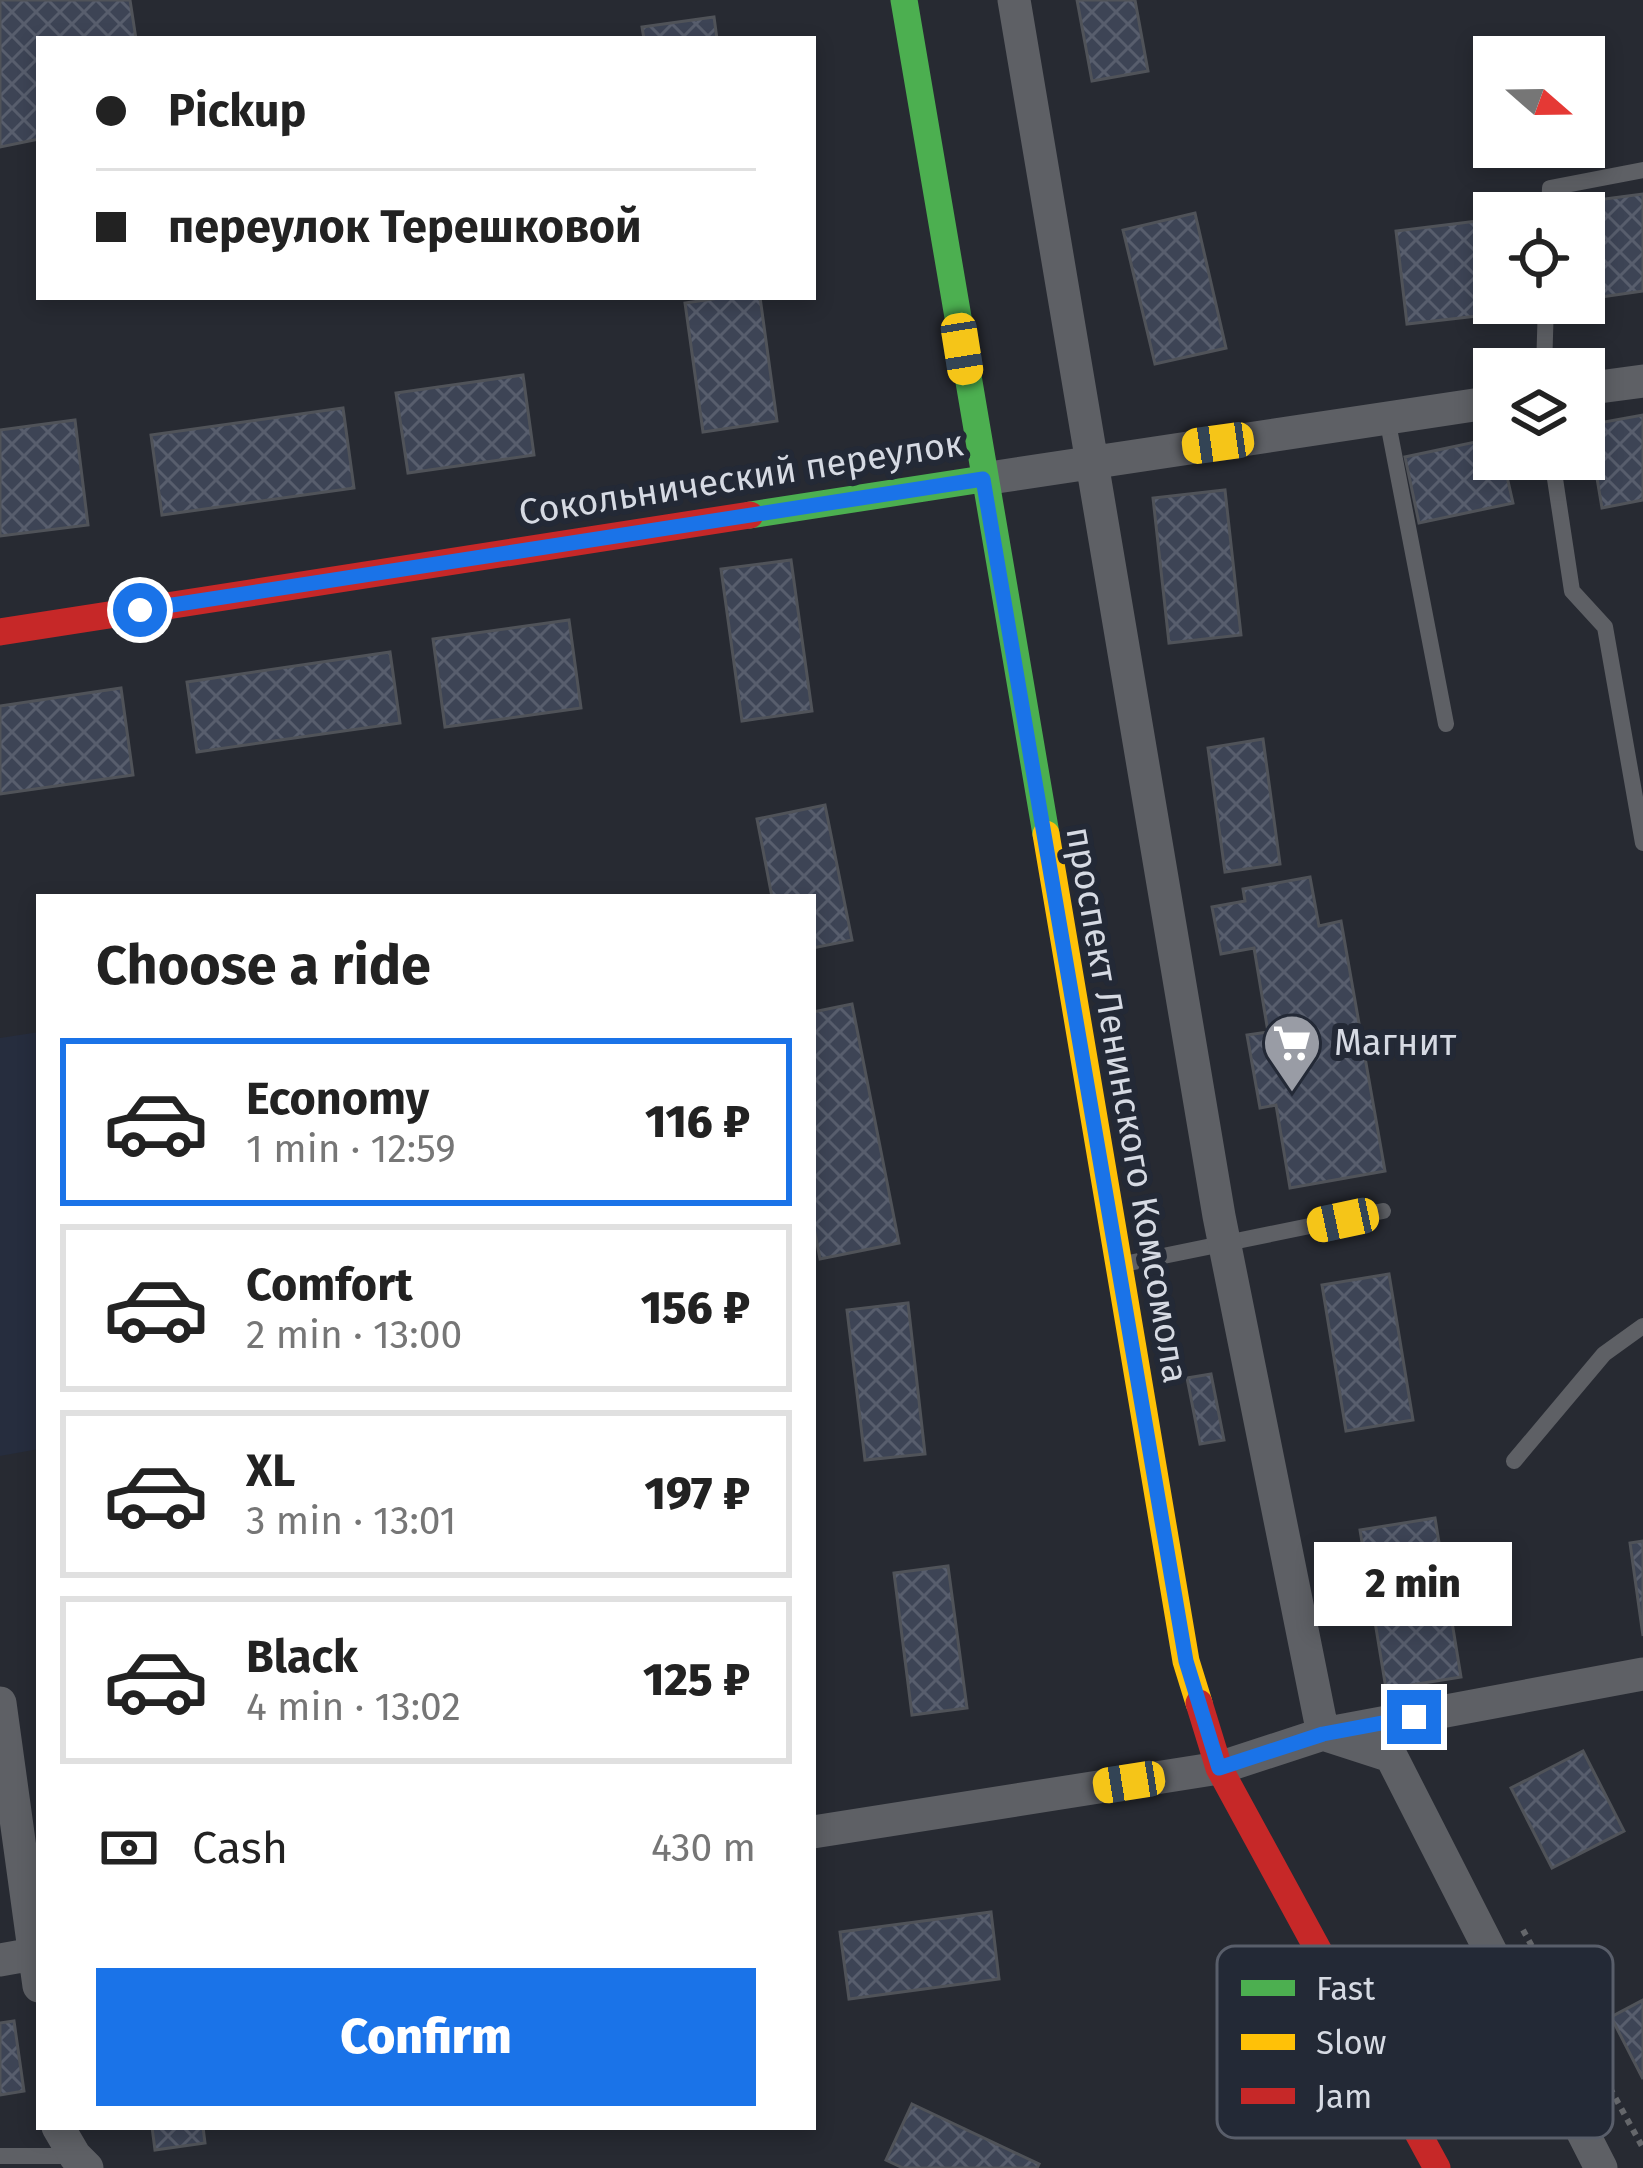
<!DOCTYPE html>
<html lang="en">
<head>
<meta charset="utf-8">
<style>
	body { margin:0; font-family:"Fira Sans",sans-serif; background:#f2f2f2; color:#222; height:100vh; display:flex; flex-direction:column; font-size:45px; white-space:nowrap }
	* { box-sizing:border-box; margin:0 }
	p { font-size:39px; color:#767676 }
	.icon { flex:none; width:66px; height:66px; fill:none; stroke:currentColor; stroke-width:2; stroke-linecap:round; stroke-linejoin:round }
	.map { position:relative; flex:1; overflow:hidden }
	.panel { position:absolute; left:36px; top:894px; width:780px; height:1236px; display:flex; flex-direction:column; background:#fff; border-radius:0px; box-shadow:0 6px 18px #0003 }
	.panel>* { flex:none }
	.guide { position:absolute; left:36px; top:36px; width:780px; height:264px; border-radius:0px; box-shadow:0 6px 18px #0003; display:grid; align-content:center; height:264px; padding:0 60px; background:#fff }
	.needle { width:78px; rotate:110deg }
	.tools { position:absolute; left:1473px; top:36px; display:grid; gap:24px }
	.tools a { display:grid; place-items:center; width:132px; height:132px; border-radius:0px; background:#fff; box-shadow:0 6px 18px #0003; font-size:60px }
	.end { position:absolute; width:54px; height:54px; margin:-27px; border:15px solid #1a73e8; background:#fff; box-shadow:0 0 0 6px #fff }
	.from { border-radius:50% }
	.bubble { position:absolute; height:84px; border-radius:0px; background:#fff; box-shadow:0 6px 18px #0003; font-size:39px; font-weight:800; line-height:84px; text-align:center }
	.car { position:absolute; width:36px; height:72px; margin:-36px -18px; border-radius:15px; box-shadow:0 0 9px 3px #0007; background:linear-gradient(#f5c518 24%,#345 0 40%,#f5c518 0 76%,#345 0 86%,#f5c518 0) }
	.guide b { display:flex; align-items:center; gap:42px; height:114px; font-size:45px }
	.guide b+b { border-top:3px solid #e0e0e0 }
	.guide i { width:30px; height:30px; background:#222 }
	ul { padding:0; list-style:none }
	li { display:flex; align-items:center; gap:36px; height:168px; margin:0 24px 18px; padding:0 36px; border:6px solid #e0e0e0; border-radius:0px }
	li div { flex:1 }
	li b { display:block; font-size:45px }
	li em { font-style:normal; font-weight:800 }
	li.current { border-color:#1a73e8 }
	li>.icon { width:108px; height:108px; stroke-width:1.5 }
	h2 { padding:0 60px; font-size:54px; line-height:144px }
	.pay { display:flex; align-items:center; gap:30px; height:132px; padding:0 60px; font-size:45px }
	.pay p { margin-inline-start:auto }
	.button { display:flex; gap:24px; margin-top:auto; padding:24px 60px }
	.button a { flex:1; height:138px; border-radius:0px; background:#1a73e8; color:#fff; font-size:48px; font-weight:800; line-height:138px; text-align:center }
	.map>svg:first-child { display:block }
</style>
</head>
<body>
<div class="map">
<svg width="1643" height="2168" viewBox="0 0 1643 2168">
	<defs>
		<pattern id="building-cross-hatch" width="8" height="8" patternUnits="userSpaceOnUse" patternTransform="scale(3)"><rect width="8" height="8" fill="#3d4455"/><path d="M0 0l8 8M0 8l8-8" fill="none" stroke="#585e6d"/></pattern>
	</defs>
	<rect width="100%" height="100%" fill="#272a32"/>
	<path fill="#262d3e" d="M39,1032V1449L0,1456V1038Z"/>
	<path fill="url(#building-cross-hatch)" stroke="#505359" stroke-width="3" d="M0,0H130L136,39H39V139L0,147Z
		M1077,0H1135L1148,71L1092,81Z
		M714,17L717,39H644L642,27Z
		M1643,194V291L1587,299L1584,276V213H1575L1574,203Z
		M1195,213L1226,348L1155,364L1123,230Z
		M1494,219V303H1512L1513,312L1407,324L1396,231Z
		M726,297H760L777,421L703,432L685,303Z
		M523,375L534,455L408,473L396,393Z
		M343,408L354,488L162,515L151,435Z
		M1643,415V500L1602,508L1588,425Z
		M75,420L88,525L0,536V430Z
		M1494,438V459H1503L1513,503L1419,523L1405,457Z
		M1225,490L1241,635L1169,643L1153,498Z
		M791,560L812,711L742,721L721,569Z
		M569,620L581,708L445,727L433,639Z
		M390,652L400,723L197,752L187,682Z
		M121,688L133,775L0,794V706Z
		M1263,739L1280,864L1225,872L1208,748Z
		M825,805L852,940L813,948V897H772L757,819Z
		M1310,877L1319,926L1341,921L1385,1171L1290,1188L1276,1105L1260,1108L1247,1035L1268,1032L1254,948L1221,954L1212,907L1245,901L1243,889Z
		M852,1004L899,1243L820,1259L813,1223V1012Z
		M1389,1274L1413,1420L1346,1431L1322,1285Z
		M908,1303L925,1454L865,1460L847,1310Z
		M1211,1374L1224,1440L1200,1444L1187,1378Z
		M1435,1518L1461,1677L1386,1689L1360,1530Z
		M1643,1541V1636L1630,1543Z
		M948,1566L967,1708L912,1715L894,1573Z
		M1583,1751L1624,1831L1552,1868L1511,1788Z
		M991,1912L999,1979L849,1999L840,1932Z
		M1643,2000V2079L1611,2017Z
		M14,2021L24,2091L0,2095V2023Z
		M912,2104L1039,2164L1037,2168H903L886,2160Z
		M152,2127H203L205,2143L155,2150Z"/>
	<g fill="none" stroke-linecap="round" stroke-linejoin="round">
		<path stroke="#65676b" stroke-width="6" stroke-dasharray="6 6" stroke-linecap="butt" d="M1523,1930L1643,2148"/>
		<path stroke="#5e6065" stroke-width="16" d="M1549,213L1550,188L1643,170
			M1544,369L1546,303
			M1387,418L1446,724
			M1552,459L1572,591L1605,627L1643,843
			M1124,1264L1383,1211
			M1514,1461L1604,1354L1643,1326
			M0,2156H74"/>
		<path stroke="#5e6065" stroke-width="33" d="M1014,0L1219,1216L1323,1734L1391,1756L1601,2168
			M1584,389L1643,381
			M983,479L1494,402
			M0,1703L39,1986
			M813,1832L1219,1768L1323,1734L1643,1674
			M0,1960L39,1953
			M58,2127L75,2156L87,2168"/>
		<path stroke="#4caf50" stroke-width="27" d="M904,0L1046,834
			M750,515L983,479"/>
		<path stroke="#ffc107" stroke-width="27" d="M1046,834L1186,1661L1199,1703"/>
		<path stroke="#c62828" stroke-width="27" d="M0,632L750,515
			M1199,1703L1219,1768L1437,2168"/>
	</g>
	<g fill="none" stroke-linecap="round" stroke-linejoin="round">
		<path stroke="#1a73e8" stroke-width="15" d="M140,610L983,479L1186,1661L1219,1768L1323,1734L1414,1717"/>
	</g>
	<defs>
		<g id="supermarket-pin" transform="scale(3)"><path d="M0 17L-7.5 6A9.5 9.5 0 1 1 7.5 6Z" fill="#999ca5" stroke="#232936"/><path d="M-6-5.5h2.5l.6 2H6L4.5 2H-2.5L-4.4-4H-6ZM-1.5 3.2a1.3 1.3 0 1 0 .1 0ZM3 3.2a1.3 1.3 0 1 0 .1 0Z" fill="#fff"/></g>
	</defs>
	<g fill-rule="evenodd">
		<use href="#supermarket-pin" x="1292" y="1043"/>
	</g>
	<g text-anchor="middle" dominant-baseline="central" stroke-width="12" stroke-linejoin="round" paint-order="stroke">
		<g font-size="36" fill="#d6dae3" stroke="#232936">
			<text transform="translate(741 478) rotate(-9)">Сокольнический переулок</text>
			<text transform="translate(1127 1105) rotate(80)">проспект Ленинского Комсомола</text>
		</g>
		<g font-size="36" fill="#d6dae3" stroke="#232936" text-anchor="start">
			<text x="1334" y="1043">Магнит</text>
		</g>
	</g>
	<rect x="1217" y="1946" width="396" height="192" rx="18" fill="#232936" stroke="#595e6a" stroke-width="3"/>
	<rect x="1241" y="1980" width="54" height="16" fill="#4caf50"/>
	<rect x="1241" y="2034" width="54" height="16" fill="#ffc107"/>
	<rect x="1241" y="2088" width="54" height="16" fill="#c62828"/>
	<g font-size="33" fill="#d6dae3">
		<text x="1316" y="2000">Fast</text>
		<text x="1316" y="2054">Slow</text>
		<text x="1316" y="2108">Jam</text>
	</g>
</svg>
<div class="tools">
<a><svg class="needle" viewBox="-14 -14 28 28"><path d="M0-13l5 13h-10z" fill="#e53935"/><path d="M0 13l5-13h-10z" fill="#767676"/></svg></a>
<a><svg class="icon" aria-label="locate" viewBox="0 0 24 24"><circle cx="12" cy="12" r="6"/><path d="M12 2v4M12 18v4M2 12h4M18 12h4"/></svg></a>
<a><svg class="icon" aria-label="layers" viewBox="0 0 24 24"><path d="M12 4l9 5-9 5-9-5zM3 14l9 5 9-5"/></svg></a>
</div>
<i class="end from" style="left:140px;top:610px"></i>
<i class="end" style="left:1414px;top:1717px"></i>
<div class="bubble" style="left:1314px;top:1542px;width:198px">2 min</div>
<i class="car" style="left:962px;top:349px;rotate:171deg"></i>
<i class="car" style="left:1218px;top:443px;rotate:262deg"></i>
<i class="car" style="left:1343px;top:1220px;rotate:258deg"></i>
<i class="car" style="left:1129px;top:1782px;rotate:261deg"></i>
<div class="guide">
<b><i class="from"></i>Pickup</b>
<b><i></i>переулок Терешковой</b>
</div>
<section class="panel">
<h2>Choose a ride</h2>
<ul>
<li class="current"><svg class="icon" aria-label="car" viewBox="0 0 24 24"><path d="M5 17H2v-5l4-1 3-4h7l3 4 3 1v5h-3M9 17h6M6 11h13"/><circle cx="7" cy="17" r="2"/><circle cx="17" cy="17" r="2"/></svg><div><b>Economy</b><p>1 min · 12:59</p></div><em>116 ₽</em></li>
<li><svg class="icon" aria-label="car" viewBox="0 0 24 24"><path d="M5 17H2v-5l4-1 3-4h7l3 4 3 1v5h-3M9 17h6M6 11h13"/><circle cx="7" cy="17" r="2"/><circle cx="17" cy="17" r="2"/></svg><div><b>Comfort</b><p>2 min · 13:00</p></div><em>156 ₽</em></li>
<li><svg class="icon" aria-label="car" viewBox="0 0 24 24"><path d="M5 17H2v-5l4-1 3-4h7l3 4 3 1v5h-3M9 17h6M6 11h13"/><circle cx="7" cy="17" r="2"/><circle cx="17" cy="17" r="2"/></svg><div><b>XL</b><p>3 min · 13:01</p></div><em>197 ₽</em></li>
<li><svg class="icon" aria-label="car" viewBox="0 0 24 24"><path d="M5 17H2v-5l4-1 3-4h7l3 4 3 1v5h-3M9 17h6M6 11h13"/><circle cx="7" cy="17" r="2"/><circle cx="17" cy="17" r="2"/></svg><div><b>Black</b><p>4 min · 13:02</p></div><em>125 ₽</em></li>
</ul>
<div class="pay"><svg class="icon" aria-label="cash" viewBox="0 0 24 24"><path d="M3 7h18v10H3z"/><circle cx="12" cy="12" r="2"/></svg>Cash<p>430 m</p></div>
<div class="button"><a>Confirm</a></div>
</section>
</div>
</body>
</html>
